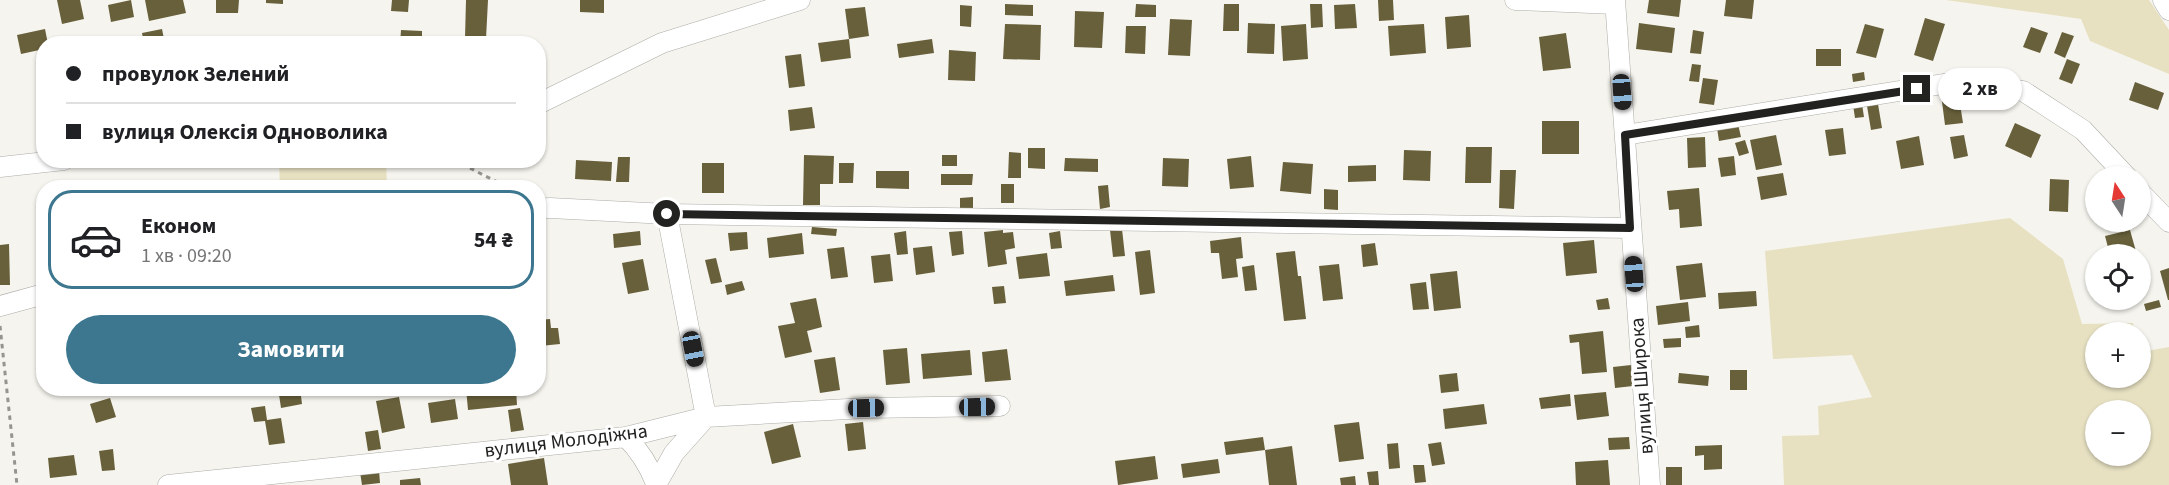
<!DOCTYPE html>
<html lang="uk">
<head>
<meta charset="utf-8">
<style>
	body { margin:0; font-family:"Source Sans 3",sans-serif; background:#f6f6f6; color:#202124; height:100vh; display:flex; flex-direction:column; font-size:22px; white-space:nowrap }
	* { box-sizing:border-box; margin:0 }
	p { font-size:20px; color:#757577 }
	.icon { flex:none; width:33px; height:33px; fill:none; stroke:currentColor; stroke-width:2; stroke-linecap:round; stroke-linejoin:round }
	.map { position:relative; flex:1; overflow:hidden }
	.panel { position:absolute; left:36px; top:180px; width:510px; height:216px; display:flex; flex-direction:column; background:#fff; border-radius:24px; box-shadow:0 2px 4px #0004 }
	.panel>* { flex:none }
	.top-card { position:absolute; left:36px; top:36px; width:510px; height:132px; border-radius:24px; box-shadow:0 2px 4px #0004; display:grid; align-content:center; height:132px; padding:0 30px; background:#fff }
	.needle { width:39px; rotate:348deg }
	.buttons { position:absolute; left:2085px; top:166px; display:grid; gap:12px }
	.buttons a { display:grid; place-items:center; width:66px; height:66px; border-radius:50%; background:#fff; box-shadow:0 2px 4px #0004; font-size:30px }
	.end { position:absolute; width:27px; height:27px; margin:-14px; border:8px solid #222220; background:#fff; box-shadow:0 0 0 3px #fff }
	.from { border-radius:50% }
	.bubble { position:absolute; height:42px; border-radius:21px; background:#fff; box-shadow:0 2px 4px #0004; font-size:20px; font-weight:700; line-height:42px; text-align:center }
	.car { position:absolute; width:18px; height:36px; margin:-18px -9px; border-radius:8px; box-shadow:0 0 4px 2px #0007; background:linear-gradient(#222 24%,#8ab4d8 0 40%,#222 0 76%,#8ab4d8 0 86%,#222 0) }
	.top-card b { display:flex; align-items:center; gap:21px; height:57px; font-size:22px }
	.top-card b+b { border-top:2px solid #e0e0e0 }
	.top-card i { width:15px; height:15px; background:#202124 }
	ul { padding:10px 0 0; list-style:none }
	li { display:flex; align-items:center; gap:18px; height:99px; margin:0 12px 9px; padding:0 18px; border:3px solid #e0e0e0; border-radius:24px }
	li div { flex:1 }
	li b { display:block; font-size:22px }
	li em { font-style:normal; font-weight:700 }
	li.current { border-color:#3c778f }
	li>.icon { width:54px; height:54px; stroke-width:1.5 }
	.action { display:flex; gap:12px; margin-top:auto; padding:12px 30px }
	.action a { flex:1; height:69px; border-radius:36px; background:#3c778f; color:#fff; font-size:24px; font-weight:700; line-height:69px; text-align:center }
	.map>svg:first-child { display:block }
</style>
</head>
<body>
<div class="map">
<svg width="2169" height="485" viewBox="0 0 2169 485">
	<rect width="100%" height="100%" fill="#f5f4ee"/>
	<path fill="#e7e1c2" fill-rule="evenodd" d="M1946,0H2149L2169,30V74L2090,41L2081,19Z
		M279,161H386L387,187H280Z
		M2010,218L2063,259L2082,324L2133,323L2134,333H2096V378H2140L2141,352L2169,347V485H1784L1782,436L1819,435L1818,406L1872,397L1852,355L1773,359L1765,251ZM2096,411H2140V456H2096Z"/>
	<path fill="#68603b" d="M57,0H80L84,19L62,24Z
		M131,0L134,17L111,22L108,5Z
		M145,0H183L186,13L149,21Z
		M216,0H239L238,13H216Z
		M266,0H283V4L266,3Z
		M392,0H409L408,12L391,11Z
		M466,0H488L486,39L465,38Z
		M580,0H604V13L580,12Z
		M1378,0H1393L1394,20L1379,21Z
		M1649,0H1681L1679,17L1647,13Z
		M1726,0H1754L1752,19L1724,16Z
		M1005,4L1033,5V16L1005,15Z
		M1136,4L1156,5V17H1135Z
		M1224,4H1239V31H1223Z
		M1310,4H1322L1323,27L1311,28Z
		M1355,4L1357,28L1335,29L1334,5Z
		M960,5L972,6L971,27L960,26Z
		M865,7L869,36L849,39L851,58L821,62L818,43L849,39L845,9Z
		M1075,11L1104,12L1102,48L1074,47Z
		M1469,15L1471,47L1447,49L1445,17Z
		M1925,18L1945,24L1933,61L1914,55Z
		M1170,19L1192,20L1190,56L1168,55Z
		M1248,23L1275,24L1274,54L1247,53Z
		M1639,23L1675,28L1672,53L1636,49Z
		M1005,24L1041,25L1040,60L1003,59Z
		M1306,24L1308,59L1283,61L1281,26Z
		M1424,24L1426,53L1390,56L1388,26Z
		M1865,24L1884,29L1876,58L1856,53Z
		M1126,26H1146L1145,54L1125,53Z
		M2031,27L2048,33L2040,53L2023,47Z
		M45,29L48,44H44V49L21,54L17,35Z
		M162,29L165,44H144L142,33Z
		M401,30L422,31V44H400Z
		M1693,30L1704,32L1701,54L1690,53Z
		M2062,32L2074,36L2065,58L2054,53Z
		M1566,33L1571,68L1543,71L1539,37Z
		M932,39L934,53L899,58L897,44Z
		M1816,49H1841V66H1816Z
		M949,50L976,52L975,81L948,80Z
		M801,54L805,86L789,88L785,56Z
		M2067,59L2080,64L2072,84L2059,79Z
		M1692,64L1701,65L1699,82L1689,81Z
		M1864,72L1865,80L1853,82L1852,74Z
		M1703,78L1718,80L1714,105L1699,103Z
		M2135,82L2164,93L2158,110L2129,100Z
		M1958,91L1963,123L1945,125L1941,94Z
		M1862,104L1864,117L1855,118L1853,105Z
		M1878,104L1882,128L1871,130L1867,106Z
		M812,107L815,128L790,131L788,110Z
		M1542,121H1579V154H1542Z
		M2015,123L2041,135L2031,158L2005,146Z
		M1738,124L1741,137L1719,141L1717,128Z
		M1843,128L1846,154L1829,156L1825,130Z
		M1776,135L1782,165L1756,170L1750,140Z
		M1964,135L1968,156L1954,159L1950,137Z
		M1919,136L1924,165L1901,169L1896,141Z
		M1705,137L1706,167L1688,168L1687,138Z
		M1745,140L1749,153L1739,156L1735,143Z
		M1466,147H1492L1491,183H1465Z
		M1028,148H1045V169L1028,168Z
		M1404,150L1431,151L1430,181L1403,180Z
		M1009,152L1021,153V178H1008Z
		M804,155L834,156L833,184H820V205H803Z
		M942,155H957V166H942Z
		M1251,156L1254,187L1230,189L1227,159Z
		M1734,156L1736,175L1721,177L1718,158Z
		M618,157H630L629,182H616Z
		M1065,158L1098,159V172L1064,171Z
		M1163,158L1189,159L1188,187L1162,186Z
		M576,160L612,162L611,181L575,179Z
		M1283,162L1313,164L1311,194L1280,191Z
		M702,163H724V193H702Z
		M839,163H854L853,183H839Z
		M1376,165V181L1348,182V166Z
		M1500,170H1516L1514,209L1499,208Z
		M876,171H909V189L876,188Z
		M1783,173L1787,195L1761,200L1757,177Z
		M941,174H973L972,185H941Z
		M2050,179L2069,180L2068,212L2049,211Z
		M1001,184H1014V203H1001Z
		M1108,185L1110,207L1100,209L1098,186Z
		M1699,188L1702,226L1680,228L1679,209L1669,210L1667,191Z
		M1324,189L1338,190V210L1324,209Z
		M973,197V212L960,211V198Z
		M812,227L837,229L836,236L811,234Z
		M1122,229L1125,256L1113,257L1110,230Z
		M1003,230V233L1013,232L1015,248L1005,250L1007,264L988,267L984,232Z
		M2130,230L2137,255H2110L2105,236Z
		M640,231L641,245L614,248L613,234Z
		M906,231L908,254L897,255L894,233Z
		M962,231L964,254L952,256L949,232Z
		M1060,231L1062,248L1051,249L1049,233Z
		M747,232L748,249L730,251L728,233Z
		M802,233L804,254L769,258L767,238Z
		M1241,237L1243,258L1236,259L1238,277L1222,279L1219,253H1211L1210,241Z
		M1594,240L1597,273L1566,276L1563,243Z
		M1375,243L1378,265L1363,267L1361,245Z
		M9,244L10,285H0V245Z
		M932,246L935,272L916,275L913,248Z
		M844,247L848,277L831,279L827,249Z
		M1150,250L1155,293L1140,295L1135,252Z
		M1295,251L1298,276H1301L1306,319L1284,321L1276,253Z
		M1047,253L1050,276L1019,279L1016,257Z
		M890,254L893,281L874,283L871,256Z
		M716,258L722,282L711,284L705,260Z
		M643,259L649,290L628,294L622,263Z
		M1702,263L1706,297L1680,300L1676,266Z
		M1339,264L1343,299L1323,301L1319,266Z
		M1254,265L1257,290L1245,291L1242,267Z
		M2169,268V300H2168L2160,271Z
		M1457,271L1461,308L1434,311L1430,274Z
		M1113,275L1115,291L1066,296L1064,281Z
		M742,281L745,290L727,295L725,285Z
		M1426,282L1429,309L1413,310L1410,284Z
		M1004,286L1006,303L994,304L992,287Z
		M1756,291L1757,306L1719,309L1718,293Z
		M816,298L822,327L807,331L812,352L785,358L778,326L795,323L790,303Z
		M1608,298L1610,309L1598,310L1596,300Z
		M2159,300L2161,307L2146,311L2144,304Z
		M1688,302L1690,321L1658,325L1656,306Z
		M550,319L551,328H558L560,344L540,346L538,320Z
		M1699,325L1700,337L1686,338L1685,327Z
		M1603,331L1607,372L1582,374L1579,342L1570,343L1569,335Z
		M1681,338V347L1664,348L1663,339Z
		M907,348L910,383L886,385L883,350Z
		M1007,349L1011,380L985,382L982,352Z
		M970,350L972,375L923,379L921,354Z
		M835,357L840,390L820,393L814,360Z
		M1631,365L1633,386L1615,388L1613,367Z
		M1730,370H1747V390H1730Z
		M1457,373L1459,391L1441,393L1439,375Z
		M1679,373L1709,376L1708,386L1678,383Z
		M69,388H90V390L70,394Z
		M121,388H136L137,395L121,396Z
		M278,388H300L302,404L281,408Z
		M435,388H461V390L436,394Z
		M466,388H516L517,405L468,410Z
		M1606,392L1609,416L1577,420L1574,395Z
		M1570,394L1571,406L1541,409L1539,398Z
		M399,397L405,428L382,433L376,401Z
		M110,398L116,417L96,423L90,404Z
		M455,399L458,419L431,423L428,403Z
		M1484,404L1487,424L1445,429L1443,409Z
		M265,406L267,420L281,418L285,443L269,445L265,421L254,422L251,408Z
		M520,408L524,430L511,432L508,410Z
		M863,422L866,449L848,451L845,424Z
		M1359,422L1364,459L1339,462L1334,425Z
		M793,424L801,457L772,464L764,432Z
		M378,430L381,449L368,451L365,432Z
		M1263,437L1265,450L1226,455L1224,442Z
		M1629,437L1630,449L1609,450L1608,438Z
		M1441,442L1445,464L1432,466L1428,444Z
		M1398,443L1400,468L1389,469L1387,444Z
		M1722,445V469L1704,470V455L1695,456V446Z
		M1292,446L1297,485H1269L1265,450Z
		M113,449L115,470L102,471L99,451Z
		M74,455L77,475L50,478L48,458Z
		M1155,456L1158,479L1118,485L1115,461Z
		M544,458L548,485H511L508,464Z
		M1218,459L1220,473L1183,478L1181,464Z
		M1608,460L1610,485H1576L1575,462Z
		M1413,465H1424L1426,482L1415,483Z
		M1666,467H1682V485H1666Z
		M379,470L380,483L362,485L360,472Z
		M1378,471L1379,485H1369L1367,472Z
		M1355,476L1356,485H1341L1340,478Z
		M420,478L421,485H400V480Z"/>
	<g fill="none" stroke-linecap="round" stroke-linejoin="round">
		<g stroke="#adaca7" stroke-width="21">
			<path id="minor" d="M1515,0L1615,4
				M1615,0L1650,485
				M2163,0L2169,10
				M538,104L662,43L800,0
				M1625,135L1962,81L2023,91L2083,130L2127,177
				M0,167L64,160
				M2140,192L2169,222
				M538,209L550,208L667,214L1630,228
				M0,306L44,294
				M626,437C640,451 649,465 656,484
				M168,485L626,437L706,417L866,408L1000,406
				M656,485L674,453L706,417L667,214"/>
		</g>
		<path stroke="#959490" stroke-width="3" stroke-dasharray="4.5 4.5" stroke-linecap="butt" d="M454,160L509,188
			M0,326L17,485"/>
		<use href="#minor" stroke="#fff" stroke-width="20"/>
	</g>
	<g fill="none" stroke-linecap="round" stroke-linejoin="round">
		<path stroke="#222220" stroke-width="8" d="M667,214L1630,228L1625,135L1917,89"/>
	</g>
	<g text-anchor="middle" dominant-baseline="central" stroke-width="6" stroke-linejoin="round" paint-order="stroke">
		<g font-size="20" fill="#222220" stroke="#fff">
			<text transform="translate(1642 386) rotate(-94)">вулиця Широка</text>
			<text transform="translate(566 441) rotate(-7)">вулиця Молодіжна</text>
		</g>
	</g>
</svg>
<div class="buttons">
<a><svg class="needle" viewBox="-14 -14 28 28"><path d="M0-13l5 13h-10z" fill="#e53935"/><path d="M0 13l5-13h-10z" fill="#757577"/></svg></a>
<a><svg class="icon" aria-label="locate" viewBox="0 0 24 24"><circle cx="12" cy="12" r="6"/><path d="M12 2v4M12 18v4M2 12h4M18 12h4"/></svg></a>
<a>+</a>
<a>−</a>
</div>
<i class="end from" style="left:667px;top:214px"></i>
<i class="end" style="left:1917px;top:89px"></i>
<div class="bubble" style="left:1938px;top:68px;width:84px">2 хв</div>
<i class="car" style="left:1622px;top:92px;rotate:176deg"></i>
<i class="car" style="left:1634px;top:274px;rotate:356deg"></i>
<i class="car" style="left:693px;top:349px;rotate:169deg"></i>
<i class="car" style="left:977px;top:407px;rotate:89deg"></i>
<i class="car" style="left:866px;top:408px;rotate:89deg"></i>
<div class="top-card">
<b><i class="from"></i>провулок Зелений</b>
<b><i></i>вулиця Олексія Одноволика</b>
</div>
<section class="panel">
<ul>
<li class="current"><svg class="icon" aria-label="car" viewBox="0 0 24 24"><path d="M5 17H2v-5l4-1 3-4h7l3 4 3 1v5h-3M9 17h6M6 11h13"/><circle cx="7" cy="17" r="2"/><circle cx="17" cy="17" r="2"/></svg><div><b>Економ</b><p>1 хв · 09:20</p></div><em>54 ₴</em></li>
</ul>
<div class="action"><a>Замовити</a></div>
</section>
</div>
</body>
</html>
